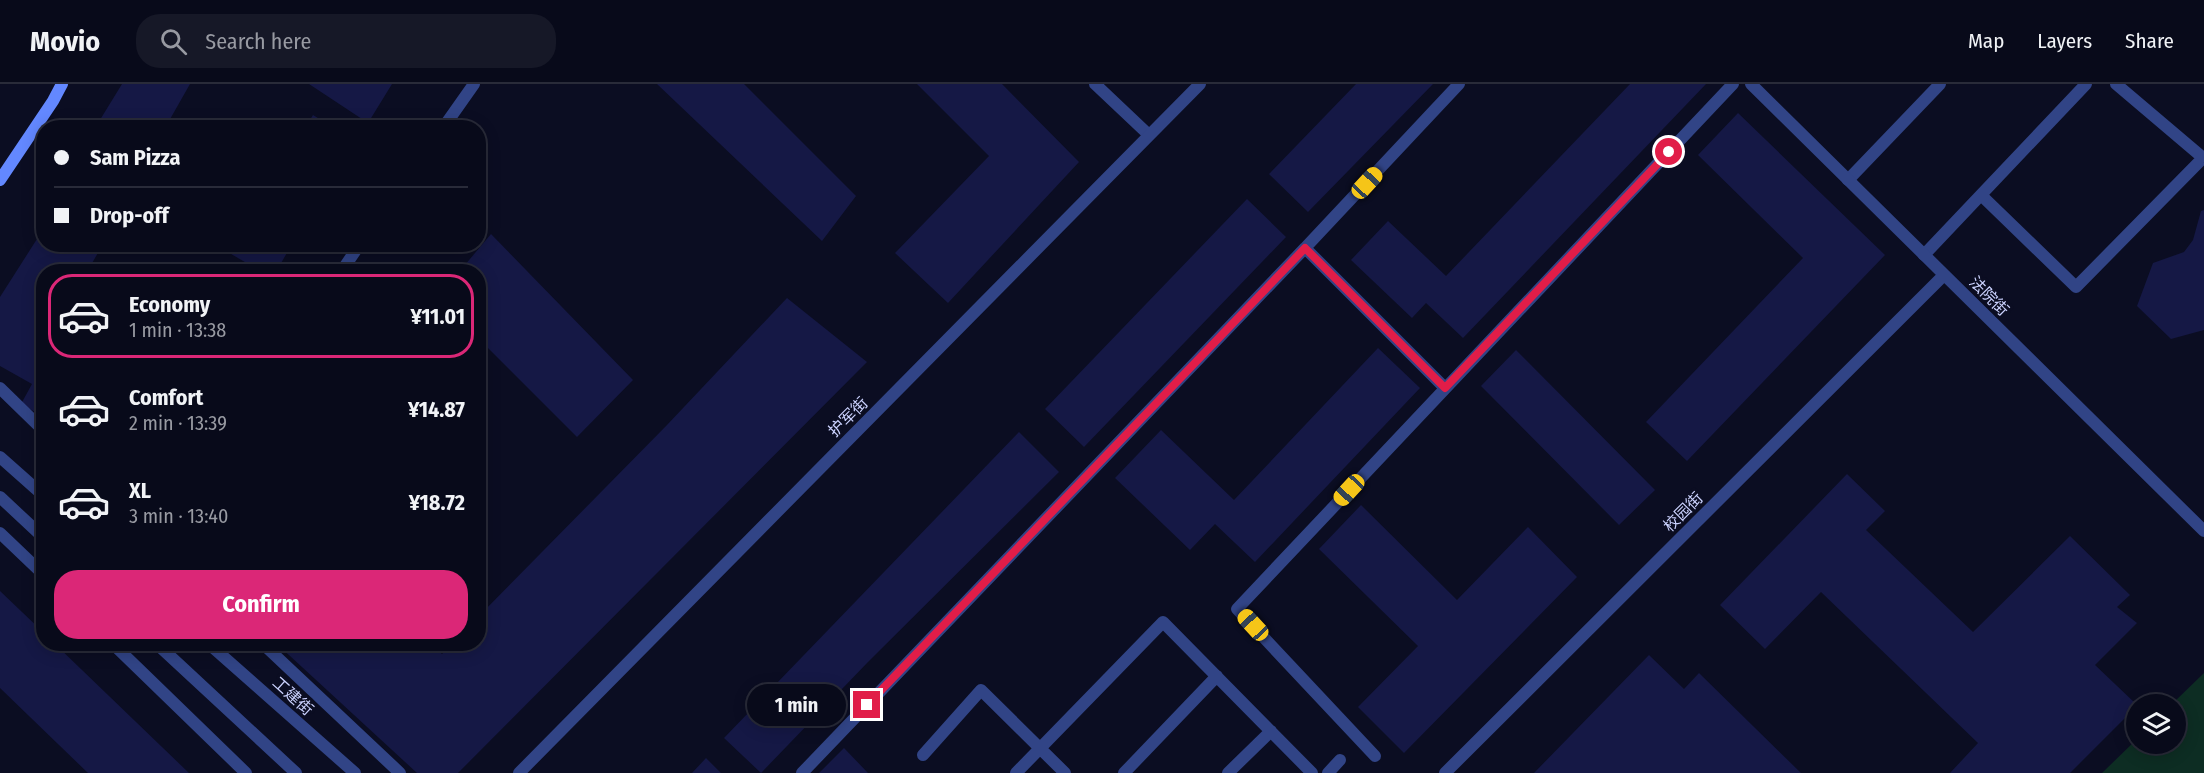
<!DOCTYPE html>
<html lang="en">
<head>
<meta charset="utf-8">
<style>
	body { margin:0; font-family:"Fira Sans Condensed","Noto Sans SC",sans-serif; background:#161827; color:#f1f3f6; height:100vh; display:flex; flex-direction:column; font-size:22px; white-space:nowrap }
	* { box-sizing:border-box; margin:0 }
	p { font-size:20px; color:#989aa2 }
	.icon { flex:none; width:33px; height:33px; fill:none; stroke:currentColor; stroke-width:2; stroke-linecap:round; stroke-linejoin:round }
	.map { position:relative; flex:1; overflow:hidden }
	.sheet { position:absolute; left:36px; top:180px; width:450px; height:387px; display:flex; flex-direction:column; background:#080a1a; border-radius:24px; box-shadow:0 3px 15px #0003,0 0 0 2px #292b39 }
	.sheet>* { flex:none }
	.hud { position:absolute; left:36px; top:36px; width:450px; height:132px; border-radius:24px; box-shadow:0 3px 15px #0003,0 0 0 2px #292b39; display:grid; align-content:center; height:132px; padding:0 18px; background:#080a1a }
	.tools { position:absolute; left:2126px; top:610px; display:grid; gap:12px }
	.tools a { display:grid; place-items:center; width:60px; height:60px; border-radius:50%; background:#080a1a; box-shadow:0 3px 15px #0003,0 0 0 2px #292b39; font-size:30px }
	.end { position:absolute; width:27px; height:27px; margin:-14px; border:8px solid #e11d48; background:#fff; box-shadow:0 0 0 3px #fff }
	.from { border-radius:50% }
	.bubble { position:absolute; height:42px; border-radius:21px; background:#080a1a; box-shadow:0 3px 15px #0003,0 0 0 2px #292b39; font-size:20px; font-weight:700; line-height:42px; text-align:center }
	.car { position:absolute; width:18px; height:36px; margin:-18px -9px; border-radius:8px; box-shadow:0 0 4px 2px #0007; background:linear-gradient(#f5c518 24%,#345 0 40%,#f5c518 0 76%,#345 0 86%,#f5c518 0) }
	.hud b { display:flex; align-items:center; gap:21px; height:57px; font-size:22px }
	.hud b+b { border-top:2px solid #292b39 }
	.hud i { width:15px; height:15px; background:#f1f3f6 }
	ul { padding:10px 0 0; list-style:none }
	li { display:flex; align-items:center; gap:18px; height:84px; margin:0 12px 9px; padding:0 6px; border:3px solid transparent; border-radius:24px }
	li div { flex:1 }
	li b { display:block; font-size:22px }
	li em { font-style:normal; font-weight:700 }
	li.selected { border-color:#db2777 }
	li>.icon { width:54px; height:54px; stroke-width:1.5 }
	.button { display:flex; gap:12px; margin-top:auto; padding:12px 18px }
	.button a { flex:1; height:69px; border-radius:24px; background:#db2777; color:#fff; font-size:24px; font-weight:700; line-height:69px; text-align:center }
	header { display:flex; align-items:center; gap:36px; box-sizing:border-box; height:84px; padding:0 30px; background:#080a1a; border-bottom:2px solid #292b39 }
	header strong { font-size:28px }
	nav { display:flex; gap:33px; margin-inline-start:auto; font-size:21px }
	.search { width:420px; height:54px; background:#161827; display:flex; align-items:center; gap:15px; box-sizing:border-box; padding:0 21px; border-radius:24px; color:#989aa2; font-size:22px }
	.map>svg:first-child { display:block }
</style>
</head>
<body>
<header>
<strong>Movio</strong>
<div class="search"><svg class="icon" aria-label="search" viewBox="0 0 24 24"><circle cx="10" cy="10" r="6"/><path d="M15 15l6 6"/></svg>Search here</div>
<nav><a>Map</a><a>Layers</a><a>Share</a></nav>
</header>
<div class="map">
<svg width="2204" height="689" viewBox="0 0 2204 689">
	<rect width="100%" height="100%" fill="#0b0d22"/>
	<path fill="#0d2d23" d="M2204,589V689H2102L2136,656V660H2175V621H2171Z"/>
	<path fill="#151845" d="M122,0H190L165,44H95Z
		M309,0H392L368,39Z
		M657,0H744L856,112L822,157Z
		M917,0H1002L1079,78L948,219L895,169L989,72Z
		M1356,0H1433L1308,128L1269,90Z
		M1630,0H1706L1463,254L1426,219L1412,234L1351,176L1388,137L1446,192Z
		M1738,29L1885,171L1687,377L1646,338L1803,174L1698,71Z
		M313,31L334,44H305Z
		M1247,115L1286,153L1084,363L1045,325Z
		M2204,126V246L2171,255L2137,222L2153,179L2184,168L2193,156L2201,127Z
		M44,144V160H103L87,188H44V333L21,320L32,300L0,282V213Z
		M491,150L633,296L577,353L478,254V188H459Z
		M214,160H292L276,188H262Z
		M787,214L867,278L458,689H417L277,560H430L442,570L452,560H478V533L667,341Z
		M1378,264L1420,304L1255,478L1215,440L1190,466L1115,394L1161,346L1234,416Z
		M1516,266L1655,406L1619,441L1481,302Z
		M1019,348L1059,388L868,578L761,689L724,654Z
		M1847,390L1885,427L1866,446L1973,548L2070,452L2130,511L2117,523L2137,539L2095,581L2136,620V623L2070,689H1950L1978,659L1821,508L1765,565L1720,521Z
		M1361,421L1457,516L1528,443L1577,493L1404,669L1358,623L1418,562L1319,465Z
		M0,507L44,549V560H55L189,689H88L0,604Z
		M1649,571L1684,605L1699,589L1801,689H1534Z
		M844,664L868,689H819Z
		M706,674L721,689H692Z"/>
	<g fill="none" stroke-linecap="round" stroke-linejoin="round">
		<path stroke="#314486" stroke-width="12" d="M2116,0L2202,73
			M1848,96L1940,0
			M1981,111L2076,203L2204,73
			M1305,164L1459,0
			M1924,171L2086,0
			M923,671L981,606L1065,689
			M1375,672L1237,525L1733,0
			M802,689L1305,164L1445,304
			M1016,689L1163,538L1312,689
			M1124,689L1217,592
			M1228,689L1271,647
			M1328,689L1340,676"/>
		<path stroke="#314486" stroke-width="12" d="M1095,0L1149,51
			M1751,0L2204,447
			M1445,689L1944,191"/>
		<path stroke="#314486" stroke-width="12" d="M443,44L474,0
			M341,188L360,160
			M0,304L44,347
			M0,373L44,412
			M0,413L44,454
			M0,449L44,491
			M113,560L246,689
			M157,560L296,689
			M209,560L355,689
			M263,560L400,689
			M519,689L1200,0"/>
		<path stroke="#6388ff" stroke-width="12" d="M0,96L53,17L62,0"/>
	</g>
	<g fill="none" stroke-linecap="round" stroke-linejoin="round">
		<path stroke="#e11d48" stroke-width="8" d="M867,621L1305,164L1445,304L1669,68"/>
	</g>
	<g text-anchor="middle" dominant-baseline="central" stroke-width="6" stroke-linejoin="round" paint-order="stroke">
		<g font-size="16" fill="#ccd3ff" stroke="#0b0d22">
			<text transform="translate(1989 212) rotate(45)">法院街</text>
			<text transform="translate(848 333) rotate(-45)">护军街</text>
			<text transform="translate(1683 428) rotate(-45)">校园街</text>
			<text transform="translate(293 612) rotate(42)">工建街</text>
		</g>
	</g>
</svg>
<div class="tools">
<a><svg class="icon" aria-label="layers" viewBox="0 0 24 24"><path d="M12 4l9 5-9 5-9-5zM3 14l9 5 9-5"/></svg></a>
</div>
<i class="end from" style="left:1669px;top:68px"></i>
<i class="end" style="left:867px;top:621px"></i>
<div class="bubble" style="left:747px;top:600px;width:99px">1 min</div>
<i class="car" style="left:1367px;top:99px;rotate:43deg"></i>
<i class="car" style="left:1349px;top:406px;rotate:223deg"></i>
<i class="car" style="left:1253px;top:541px;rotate:317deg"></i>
<div class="hud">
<b><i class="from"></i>Sam Pizza</b>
<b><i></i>Drop-off</b>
</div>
<section class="sheet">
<ul>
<li class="selected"><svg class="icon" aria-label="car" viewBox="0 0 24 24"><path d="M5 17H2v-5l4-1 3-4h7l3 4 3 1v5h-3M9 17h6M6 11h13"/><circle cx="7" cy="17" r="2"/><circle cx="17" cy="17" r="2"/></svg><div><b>Economy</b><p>1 min · 13:38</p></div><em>¥11.01</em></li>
<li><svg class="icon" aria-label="car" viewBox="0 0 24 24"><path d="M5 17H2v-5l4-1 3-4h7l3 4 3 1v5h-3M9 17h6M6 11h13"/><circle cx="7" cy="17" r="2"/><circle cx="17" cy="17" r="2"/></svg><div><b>Comfort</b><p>2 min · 13:39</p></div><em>¥14.87</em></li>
<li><svg class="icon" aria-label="car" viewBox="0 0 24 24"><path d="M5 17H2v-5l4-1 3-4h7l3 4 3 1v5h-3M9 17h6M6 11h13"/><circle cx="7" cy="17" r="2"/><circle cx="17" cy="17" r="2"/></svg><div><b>XL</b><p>3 min · 13:40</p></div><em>¥18.72</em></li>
</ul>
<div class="button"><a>Confirm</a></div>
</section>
</div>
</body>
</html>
